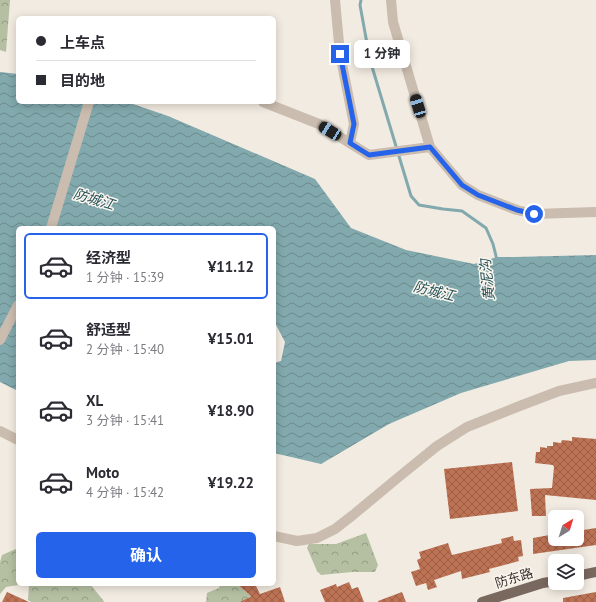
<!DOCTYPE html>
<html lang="zh">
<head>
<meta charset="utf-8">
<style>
	body { margin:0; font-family:"PT Sans","Noto Sans SC",sans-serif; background:#f7f7f7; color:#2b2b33; height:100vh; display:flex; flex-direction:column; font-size:15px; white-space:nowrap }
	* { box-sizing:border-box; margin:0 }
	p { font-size:13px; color:#7c7c81 }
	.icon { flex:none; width:22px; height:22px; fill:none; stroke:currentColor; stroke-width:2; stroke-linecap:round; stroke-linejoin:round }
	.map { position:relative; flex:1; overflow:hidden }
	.panel { position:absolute; left:16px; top:226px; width:260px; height:360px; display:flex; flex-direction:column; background:#fff; border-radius:6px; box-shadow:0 2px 10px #0003 }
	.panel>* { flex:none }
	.banner { position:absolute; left:16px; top:16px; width:260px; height:88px; border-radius:6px; box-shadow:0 2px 10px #0003; display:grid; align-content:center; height:88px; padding:0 20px; background:#fff }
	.needle { width:26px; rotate:38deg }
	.controls { position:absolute; left:548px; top:510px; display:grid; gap:8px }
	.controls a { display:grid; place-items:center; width:36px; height:36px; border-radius:6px; background:#fff; box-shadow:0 2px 10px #0003; font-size:20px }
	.end { position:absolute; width:18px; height:18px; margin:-9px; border:5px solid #2563eb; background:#fff; box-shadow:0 0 0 2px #fff }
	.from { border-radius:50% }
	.bubble { position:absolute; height:28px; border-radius:6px; background:#fff; box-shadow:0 2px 10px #0003; font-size:13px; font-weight:700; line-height:28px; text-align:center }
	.car { position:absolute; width:12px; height:24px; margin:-12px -6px; border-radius:5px; box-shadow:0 0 3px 1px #0007; background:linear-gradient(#222 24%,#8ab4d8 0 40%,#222 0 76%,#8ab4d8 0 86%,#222 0) }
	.banner b { display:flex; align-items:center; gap:14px; height:38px; font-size:15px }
	.banner b+b { border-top:1px solid #e1e1e2 }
	.banner i { width:10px; height:10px; background:#2b2b33 }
	ul { padding:7px 0 0; list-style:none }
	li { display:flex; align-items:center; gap:12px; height:66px; margin:0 8px 6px; padding:0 12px; border:2px solid transparent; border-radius:6px }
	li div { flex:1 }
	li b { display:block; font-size:15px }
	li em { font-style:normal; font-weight:700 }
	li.current { border-color:#2563eb }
	li>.icon { width:36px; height:36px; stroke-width:1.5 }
	.primary-button { display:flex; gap:8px; margin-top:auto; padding:8px 20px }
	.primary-button a { flex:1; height:46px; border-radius:6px; background:#2563eb; color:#fff; font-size:16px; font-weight:700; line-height:46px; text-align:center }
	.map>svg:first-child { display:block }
</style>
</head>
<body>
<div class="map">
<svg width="596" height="602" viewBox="0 0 596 602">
	<defs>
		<pattern id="forest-crowns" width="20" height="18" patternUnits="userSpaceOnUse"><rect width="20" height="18" fill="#b5c0a2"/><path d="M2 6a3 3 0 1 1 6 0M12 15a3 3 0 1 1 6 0" fill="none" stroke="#949c84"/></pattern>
		<pattern id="water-waves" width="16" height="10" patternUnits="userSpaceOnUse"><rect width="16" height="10" fill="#82a9ad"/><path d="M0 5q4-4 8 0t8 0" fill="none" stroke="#6b8a8d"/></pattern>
		<pattern id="building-cross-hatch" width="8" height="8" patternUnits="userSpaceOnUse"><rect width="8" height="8" fill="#bd7254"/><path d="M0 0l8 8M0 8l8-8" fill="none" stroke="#9b5e46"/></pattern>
	</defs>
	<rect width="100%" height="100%" fill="#f2ebe1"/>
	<path fill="url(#forest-crowns)" d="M0,0H10L6,52L0,50Z
		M366,533L378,565L375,572H352L321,575L317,571L307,548L309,544H336Z
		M18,548V584H25L6,587L0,594V562L2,555Z
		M29,584H90L103,600L104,602H31L28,600Z
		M220,584H238V585L251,596V602H206L207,593L219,588Z"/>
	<path fill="url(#water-waves)" d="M0,72L18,74V102H127L168,116L315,179L351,228L406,250L474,264L497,257H515L596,255V360L569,361L461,393L389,424L321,464L274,453V363L281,361L285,342L274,321V228H18V391L0,382Z"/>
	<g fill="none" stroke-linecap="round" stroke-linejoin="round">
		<path stroke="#82a9ad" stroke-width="3" d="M361,0L360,5L370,60L411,196L419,205L443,209L462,211L486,228L493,244L497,260"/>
	</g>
	<path fill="url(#building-cross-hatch)" d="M572,437L596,439V500L545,495L546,516H532L530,489L552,488L554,467L553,465L535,463L536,452H540V447L547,448V446H553V442L561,443L562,440L572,441Z
		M512,462L518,511L450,519L444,469Z
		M596,528V545L533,554V538L555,534V539H577V531Z
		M513,536L514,541L521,540L523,556L518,557L519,561L489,569L490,572L462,579L461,571L434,580L437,587L428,590L426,583L416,586L411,572L420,569L417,560L421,558L419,552L448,543L452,555L502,543L501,539Z
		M349,582L352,589L358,587L364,602H325L320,590L336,584L337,587Z
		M237,584H255L260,594L280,587L285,602H241V601L251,597V596Z
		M7,592L29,602H2Z
		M402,592L406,602H378V601Z
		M596,592V602H563V598Z"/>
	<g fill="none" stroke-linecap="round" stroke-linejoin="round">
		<path stroke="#cabcae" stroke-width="10" d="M335,0L340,54L354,124L350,143
			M391,0L393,22L430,147L462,185L478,195L517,210L534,214L596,212
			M263,102L319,124L369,155L430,147
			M51,228L89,102
			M0,340L18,305
			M0,431L18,440
			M274,536L297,541L317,538L335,529L353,515L400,476L437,446L467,427L517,407L559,391L596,383"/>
		<path stroke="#79685e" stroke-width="10" d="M577,576L596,572
			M482,602L543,583L555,581"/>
	</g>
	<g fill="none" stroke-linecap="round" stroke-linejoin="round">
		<path stroke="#2563eb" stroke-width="5" d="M340,54L354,124L350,143L369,155L430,147L462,185L478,195L517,210L534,214"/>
	</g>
	<g text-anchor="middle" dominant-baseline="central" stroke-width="3" stroke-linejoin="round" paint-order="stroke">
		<g font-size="13" fill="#39302c" stroke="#faf5ee">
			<text transform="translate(514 578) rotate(-17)">防东路</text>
		</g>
		<g font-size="14" font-style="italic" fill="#245258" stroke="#faf5ee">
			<text transform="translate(94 199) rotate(17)">防城江</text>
			<text transform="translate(487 280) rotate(-96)">黄泥沟</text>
			<text transform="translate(434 291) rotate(14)">防城江</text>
		</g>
	</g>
</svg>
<div class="controls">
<a><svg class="needle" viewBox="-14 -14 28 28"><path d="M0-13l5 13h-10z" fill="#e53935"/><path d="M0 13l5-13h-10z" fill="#7c7c81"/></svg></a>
<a><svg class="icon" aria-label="layers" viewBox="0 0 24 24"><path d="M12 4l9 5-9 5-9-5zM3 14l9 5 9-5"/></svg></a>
</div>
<i class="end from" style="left:534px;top:214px"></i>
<i class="end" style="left:340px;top:54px"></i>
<div class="bubble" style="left:354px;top:40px;width:56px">1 分钟</div>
<i class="car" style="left:418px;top:106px;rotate:343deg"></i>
<i class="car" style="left:330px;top:131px;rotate:302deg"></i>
<div class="banner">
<b><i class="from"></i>上车点</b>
<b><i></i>目的地</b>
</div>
<section class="panel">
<ul>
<li class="current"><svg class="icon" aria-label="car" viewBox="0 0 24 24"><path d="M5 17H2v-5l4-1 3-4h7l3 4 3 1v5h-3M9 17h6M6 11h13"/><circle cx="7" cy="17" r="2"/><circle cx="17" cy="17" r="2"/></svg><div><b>经济型</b><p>1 分钟 · 15:39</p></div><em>¥11.12</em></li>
<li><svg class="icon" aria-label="car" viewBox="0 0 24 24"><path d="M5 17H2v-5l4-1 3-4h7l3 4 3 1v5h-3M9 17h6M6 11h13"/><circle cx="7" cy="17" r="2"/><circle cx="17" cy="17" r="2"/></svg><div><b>舒适型</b><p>2 分钟 · 15:40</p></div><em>¥15.01</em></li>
<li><svg class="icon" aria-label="car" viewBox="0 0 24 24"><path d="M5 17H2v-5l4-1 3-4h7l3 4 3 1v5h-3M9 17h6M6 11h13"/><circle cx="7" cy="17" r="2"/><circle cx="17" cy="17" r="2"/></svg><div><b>XL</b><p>3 分钟 · 15:41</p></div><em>¥18.90</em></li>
<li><svg class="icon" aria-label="car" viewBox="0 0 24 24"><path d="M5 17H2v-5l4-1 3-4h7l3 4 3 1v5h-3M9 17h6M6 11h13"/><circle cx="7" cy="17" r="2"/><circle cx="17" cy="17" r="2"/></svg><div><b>Moto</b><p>4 分钟 · 15:42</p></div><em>¥19.22</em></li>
</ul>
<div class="primary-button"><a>确认</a></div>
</section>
</div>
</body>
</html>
